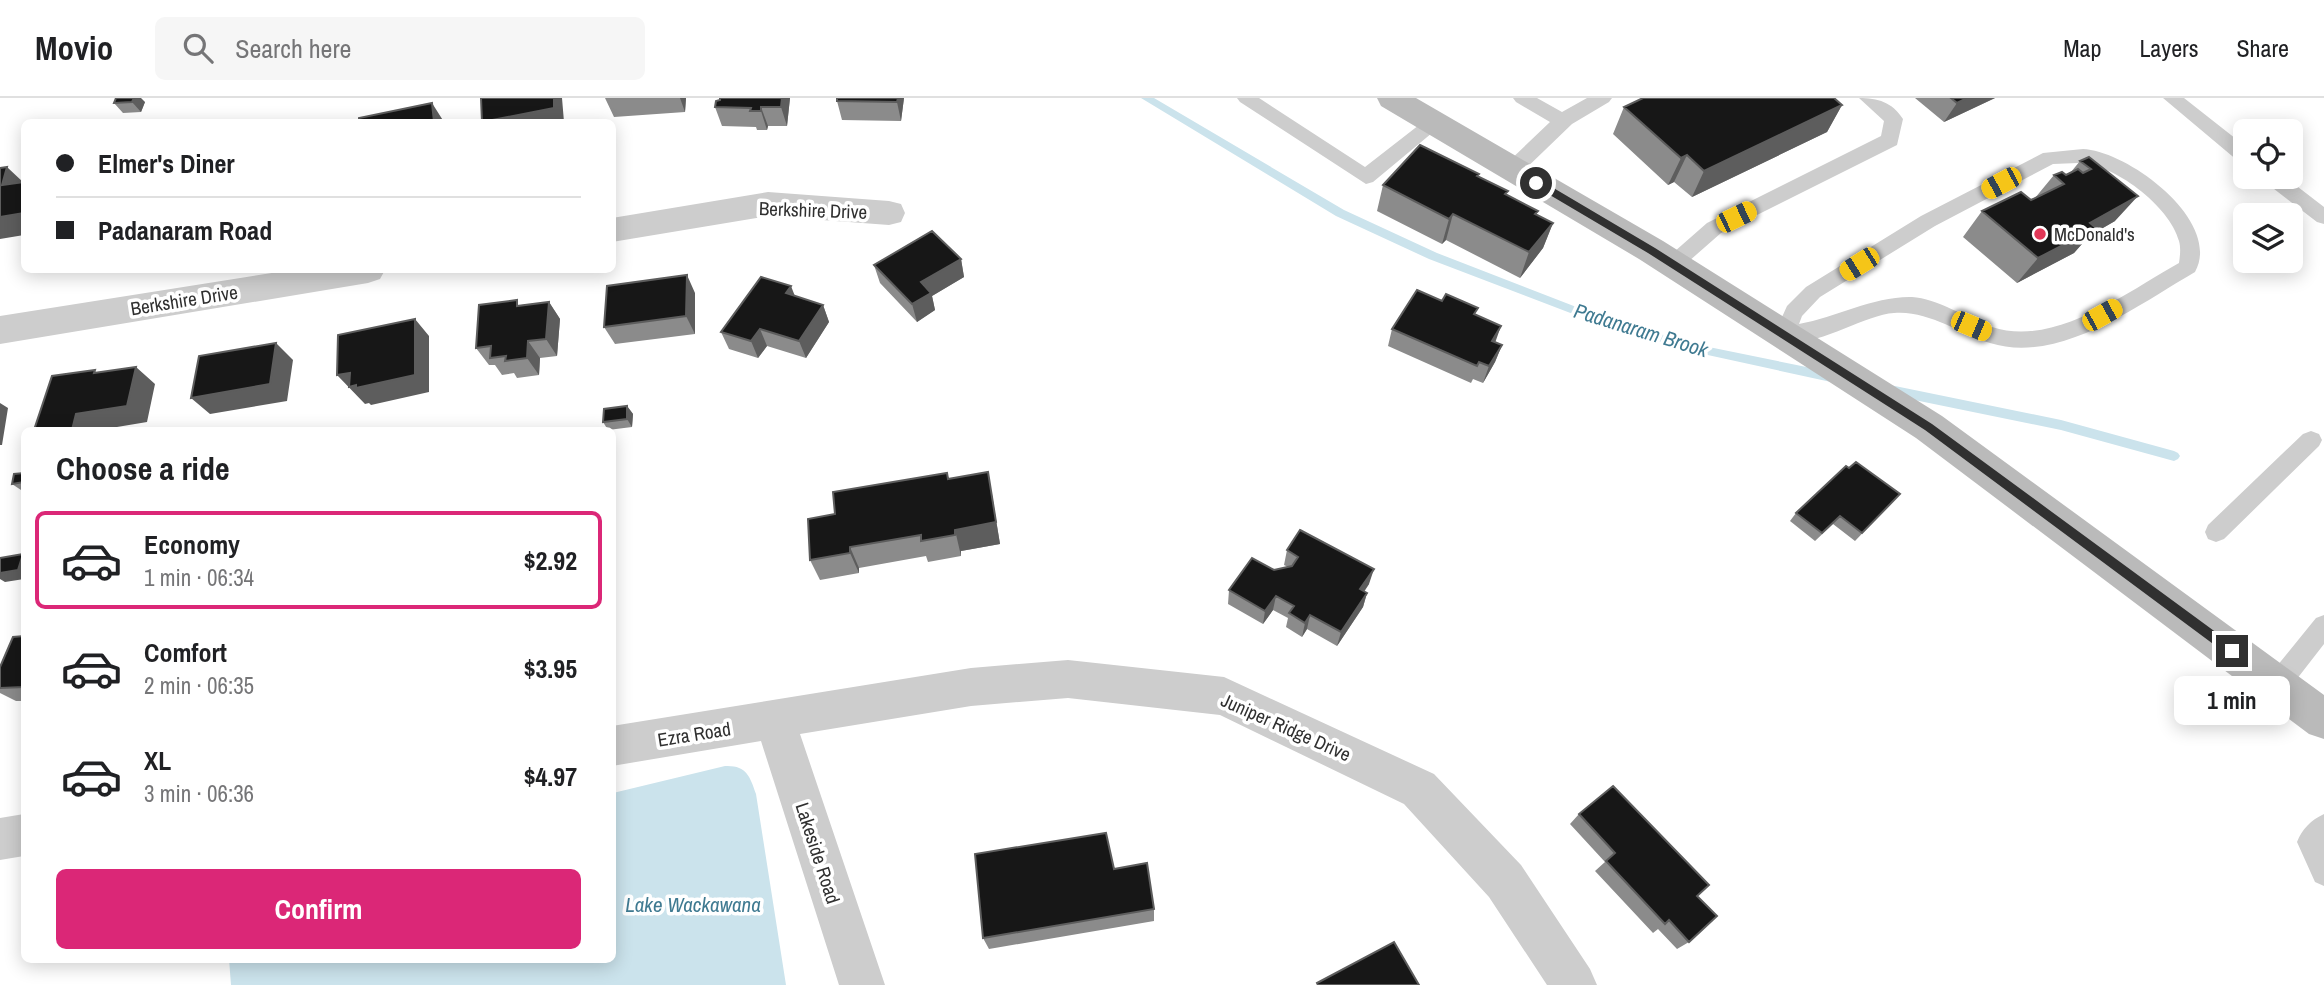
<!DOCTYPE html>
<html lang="en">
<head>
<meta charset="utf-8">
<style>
	body { margin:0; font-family:"Archivo Narrow",sans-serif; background:#f6f6f6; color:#202124; height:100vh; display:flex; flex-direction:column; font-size:26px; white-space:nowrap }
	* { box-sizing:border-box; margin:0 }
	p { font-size:23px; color:#757577 }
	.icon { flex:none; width:38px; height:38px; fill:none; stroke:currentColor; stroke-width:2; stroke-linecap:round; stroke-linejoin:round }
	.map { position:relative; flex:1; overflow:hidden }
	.drawer { position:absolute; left:21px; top:329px; width:595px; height:536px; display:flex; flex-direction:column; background:#fff; border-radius:10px; box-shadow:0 4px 18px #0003 }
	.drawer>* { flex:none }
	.hud { position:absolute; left:21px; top:21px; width:595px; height:154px; border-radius:10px; box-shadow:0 4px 18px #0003; display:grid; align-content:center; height:154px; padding:0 35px; background:#fff }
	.controls { position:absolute; left:2233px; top:21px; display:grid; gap:14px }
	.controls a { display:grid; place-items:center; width:70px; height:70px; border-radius:10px; background:#fff; box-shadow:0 4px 18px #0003; font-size:35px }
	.end { position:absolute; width:32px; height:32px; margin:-16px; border:9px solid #303030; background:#fff; box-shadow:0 0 0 4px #fff }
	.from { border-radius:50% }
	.bubble { position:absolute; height:49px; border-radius:10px; background:#fff; box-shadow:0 4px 18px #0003; font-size:23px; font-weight:700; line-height:49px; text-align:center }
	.car { position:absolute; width:21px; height:42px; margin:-21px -10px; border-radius:9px; box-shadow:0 0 5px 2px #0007; background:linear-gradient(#f5c518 24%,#345 0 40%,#f5c518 0 76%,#345 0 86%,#f5c518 0) }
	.hud b { display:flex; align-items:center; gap:24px; height:66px; font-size:26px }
	.hud b+b { border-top:2px solid #e0e0e0 }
	.hud i { width:18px; height:18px; background:#202124 }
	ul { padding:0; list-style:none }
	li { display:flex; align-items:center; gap:21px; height:98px; margin:0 14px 10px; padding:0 21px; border:4px solid transparent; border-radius:10px }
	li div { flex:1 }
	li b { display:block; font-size:26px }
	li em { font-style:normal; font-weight:700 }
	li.on { border-color:#db2777 }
	li>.icon { width:63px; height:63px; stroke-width:1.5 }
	h2 { padding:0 35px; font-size:32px; line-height:84px }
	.primary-button { display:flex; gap:14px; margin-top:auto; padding:14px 35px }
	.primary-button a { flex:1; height:80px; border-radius:10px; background:#db2777; color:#fff; font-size:28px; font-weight:700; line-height:80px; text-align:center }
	header { display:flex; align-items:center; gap:42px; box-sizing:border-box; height:98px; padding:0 35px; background:#fff; border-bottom:2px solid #e0e0e0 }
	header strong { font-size:33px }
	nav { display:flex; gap:38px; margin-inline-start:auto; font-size:24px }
	.search { width:490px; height:63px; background:#f6f6f6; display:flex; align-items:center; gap:18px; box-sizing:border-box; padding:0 24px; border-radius:10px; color:#757577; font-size:26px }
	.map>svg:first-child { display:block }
</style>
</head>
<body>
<header>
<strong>Movio</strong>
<div class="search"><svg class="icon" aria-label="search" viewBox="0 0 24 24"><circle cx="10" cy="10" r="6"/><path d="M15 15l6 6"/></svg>Search here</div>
<nav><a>Map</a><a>Layers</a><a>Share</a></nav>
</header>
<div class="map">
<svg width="2324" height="887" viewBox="0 0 2324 887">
	<rect width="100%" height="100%" fill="#fff"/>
	<path fill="#cbe3ec" d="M725,668C746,667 750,678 756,696L786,887H231L229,861H612L613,695Z"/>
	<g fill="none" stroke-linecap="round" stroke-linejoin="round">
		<path fill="#cbe3ec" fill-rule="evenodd" d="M1141,0H1154L1344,112L1437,155L1597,217L1694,246L1831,274L1837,279L1831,284L1694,254L1594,224L1429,161L1336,118Z
			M1890,287L2061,322L2174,353L2178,355L2180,358L2178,361L2174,363L2061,332L1890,297L1884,292Z"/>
		<path fill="#cdcdcd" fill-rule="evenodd" d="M1237,0H1259L1365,69L1428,20H1442L1444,25L1373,84L1366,86L1240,4Z
			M1513,0H1537L1562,14L1587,0H1612L1609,4L1572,26L1520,76H1506L1504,71L1506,66L1550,24L1516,4Z
			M1859,0C1878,0 1892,4 1903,21L1897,47L1721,135L1680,171L1673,174L1666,171L1663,166L1666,161L1707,125L1881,38L1884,23Z
			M2163,0H2184L2245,48V65L2238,63Z
			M2083,51C2128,53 2223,123 2195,174C2138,207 2059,267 1990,245C1958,235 1928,212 1894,215C1862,217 1810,254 1777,243L1774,237L1787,208L1806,189L1921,118L2043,55ZM2078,65C2113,65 2170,108 2179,143C2181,150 2180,158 2179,165C2127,194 2054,250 1992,229C1969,221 1936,200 1912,199C1874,198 1837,219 1799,226L1802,218L1820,199L1935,128L2053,66Z
			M2263,79H2285L2324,109V126L2317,124L2265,84Z
			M2311,333L2319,336L2322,342L2319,348L2224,441L2216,444L2208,441L2205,434L2208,427L2303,336Z
			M2324,517V546L2286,595L2277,598L2268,595L2265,587L2268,579L2316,520Z
			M2324,716V788L2315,784L2297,744C2302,731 2311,722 2324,716Z"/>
		<path fill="#cdcdcd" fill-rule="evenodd" d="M768,94L889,103L901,106L905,115L901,124L889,127L768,118L612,144V120Z
			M291,172H385L380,181L368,185L0,246V218Z
			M1068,562L1224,579L1434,676L1521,767L1590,871L1597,887H1547L1489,799L1404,706L1220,617L1068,600L971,608L800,636L885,887H839L761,643L612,668V628L971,570Z
			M24,716V758L0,762V720Z"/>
		<path fill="#bababa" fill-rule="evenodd" d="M1377,0H1416L1663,143L1942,318L2324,597V641L2309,636L1916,340L1639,161L1381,8Z"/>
	</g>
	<path fill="#8b8b8b" d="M116,0L145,4L141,14L123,15L114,5Z
		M605,0H686L685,14L614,19Z
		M720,0H790L787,28H768L767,32H757L756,29L722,28L715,9Z
		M837,0H904L901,23L842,22L837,3Z
		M1915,0H1995L1944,24Z
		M1842,7L1827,34L1692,99L1674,84L1668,87L1613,36L1624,9Z
		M2089,59L2115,123L2089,138L2074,155L2017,185L1963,139L1982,113L2031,102L2035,100L2054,77H2066L2071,74L2080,63Z
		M1478,78L1506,97L1538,113L1536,117L1553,125L1543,150L1520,180L1446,142L1442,146L1377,113L1383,87Z
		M961,161L964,179L932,198L935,212L917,224L880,185L874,167Z
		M695,195V236L615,246L604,229Z
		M795,198L823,207L829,224L806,260L767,248L758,260L729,251L721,234Z
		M549,204L560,221L557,258L540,260L539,277L517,280L514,275L502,277L495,267H489L476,250L521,207Z
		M1475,217L1495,244L1502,247L1495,264L1483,285L1473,281L1471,285L1388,248L1392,231Z
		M627,308L633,316L632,329L608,332L603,324Z
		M1849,370L1900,396L1855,443L1833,426L1815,443L1790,423L1796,415Z
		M24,375V394L12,386Z
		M947,375L949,381L992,396L1000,446L961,453V458L928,464L926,458L859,470V475L820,482L810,462L835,416Z
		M1287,452L1369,486L1364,494L1367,495L1363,509L1337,548L1307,531L1302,539L1286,529L1288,520L1273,512L1263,526L1228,506L1229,492L1274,472L1288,469L1284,467Z
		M24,538V603H16L0,595V569Z
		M1579,716L1697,798L1689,844L1677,851L1658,831L1653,835L1595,773L1605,764L1570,726Z
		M1114,771L1154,811V823L989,851L983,840Z"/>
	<path fill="#5d5d5d" d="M134,0H141L145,4L141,14L132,4Z
		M554,0H562L564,24H482Z
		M680,0H686L685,14Z
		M782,0H790L787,28L781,9Z
		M898,0H904L901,23L897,4Z
		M1967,0H1995L1944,24L1957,5Z
		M432,5L444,24H434Z
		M1842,7L1827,34L1692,99L1704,73Z
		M761,9L768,28L767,32L761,13Z
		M1687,57L1674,84L1668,87L1681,60Z
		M7,69L24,85L2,87Z
		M2138,98L2115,123L2089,138L2074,155L2017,185L2038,160L2090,125Z
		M24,115V137L0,141V119Z
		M1453,116L1446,142L1442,146L1449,121Z
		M1553,125L1543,150L1520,180L1529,154Z
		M961,161L964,179L932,198L935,212L917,224L912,206L921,184Z
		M687,177L695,195V236L686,218Z
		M791,188L798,206L786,195Z
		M549,204L560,221L557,258L546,241Z
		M823,207L829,224L806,260L799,243Z
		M415,221L429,238V294L371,307L369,305L365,306L337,277Z
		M1501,228L1495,245L1492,243Z
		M760,231L767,248L758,260L751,243Z
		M528,243L540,260L539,277L527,260Z
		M276,245L293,262L287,303L210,316L191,300Z
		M1502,247L1495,264L1483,285L1489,268Z
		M136,269L155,286L147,324L99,332H72L76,316Z
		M0,305L8,310L2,347H0Z
		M627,308L633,316L632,329L627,321Z
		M988,374L1000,446L961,453V458L955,432Z
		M850,449L859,470V475L850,455Z
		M23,456L24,457V481L5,484L0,481V475Z
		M612,464L614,467L616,509L612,510Z
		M1374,471L1369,486L1356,505L1360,491Z
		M1367,495L1363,509L1337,548L1341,534Z
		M1276,498L1273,512L1263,526L1265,513Z
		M1310,517L1307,531L1302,539L1305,525Z"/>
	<path fill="#171717" stroke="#5d5d5d" stroke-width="2" d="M116,0H134L132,4L114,5Z
		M481,0H554V10L482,24Z
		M720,0H782L781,9H761V13H750L751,10L715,9L716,3L720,2Z
		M837,0H898L897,4L837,3Z
		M1643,0H1834L1842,7L1704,73L1687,57L1681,60L1624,9Z
		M1951,0H1967L1957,5Z
		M432,5L434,24H359V20Z
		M1420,47L1479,76L1477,78L1508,93L1505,96L1538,113L1535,116L1553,125L1529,154L1453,116L1449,121L1383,87Z
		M2089,59L2138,98L2090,125L2096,130L2038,160L1982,113L2021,94L2031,102L2064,86L2054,77L2062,74L2066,77L2078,71L2083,75L2091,71L2080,63Z
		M7,69L2,87L24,84V115L0,119V70Z
		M932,133L961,161L921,184L931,195L912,206L874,167Z
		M687,177L686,218L604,229L607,188Z
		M761,179L791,188L786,195L823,207L799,243L760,231L751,243L721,234Z
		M1417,192L1442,203L1446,196L1478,210L1474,216L1501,228L1492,243L1502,247L1489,268L1479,264L1477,268L1392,231Z
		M517,202V208L549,204L546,241L528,243L527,260L505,263L506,258L490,260L491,248L476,250L479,207Z
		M415,221V277L356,290V287L349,289L350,275L337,277L338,237Z
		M276,245L270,286L191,300L199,258Z
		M136,269L127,308L76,316L72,332H34L52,278L95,272L94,275Z
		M627,308V321L603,324L604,311Z
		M1856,364L1900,396L1862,435L1840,418L1822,435L1796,415L1846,368L1849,370Z
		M988,374L996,424L955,432V437L921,443V437L850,449V455L810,462L808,421L835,416L833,394L947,375L948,381Z
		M24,375V384L12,386L14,376Z
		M1300,432L1374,471L1360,491L1367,495L1341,534L1310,517L1305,525L1289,515L1294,508L1276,498L1265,513L1229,492L1252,460L1274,472L1292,468L1298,459L1287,452Z
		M23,456L18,472L0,475V460Z
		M24,538V589L0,590V569L13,539Z
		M1613,688L1709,787L1697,798L1717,818L1689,844L1669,822L1665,826L1606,763L1615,755L1579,716Z
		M1106,735L1114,771L1147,765L1154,811L983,840L975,756Z
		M1394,844L1419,887H1318L1317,885Z"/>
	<path fill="#303030" d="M1533,82H1540L1655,150L1932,326L2236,549V557H2228L1925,332L1648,155L1533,87Z"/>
	<circle fill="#e23757" stroke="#fff" stroke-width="2.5" cx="2040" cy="136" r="7"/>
	<g text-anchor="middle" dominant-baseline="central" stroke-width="7" stroke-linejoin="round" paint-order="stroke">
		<g font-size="19" fill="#303030" stroke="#fff">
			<text transform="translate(813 112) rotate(2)">Berkshire Drive</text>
			<text transform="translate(184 202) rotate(-9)">Berkshire Drive</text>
			<text transform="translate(1286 629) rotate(24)">Juniper Ridge Drive</text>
			<text transform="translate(694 636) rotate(-9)">Ezra Road</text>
			<text transform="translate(818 755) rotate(72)">Lakeside Road</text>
		</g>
		<g font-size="19" fill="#303030" stroke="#fff" text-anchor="start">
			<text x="2054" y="136">McDonald's</text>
		</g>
		<g font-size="21" font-style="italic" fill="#3f7a91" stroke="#fff">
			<text transform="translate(1641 232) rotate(17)">Padanaram Brook</text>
			<text x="693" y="806">Lake Wackawana</text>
		</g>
	</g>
</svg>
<div class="controls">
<a><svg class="icon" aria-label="locate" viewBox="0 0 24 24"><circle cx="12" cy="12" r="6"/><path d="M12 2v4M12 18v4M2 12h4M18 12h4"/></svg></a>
<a><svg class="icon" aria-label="layers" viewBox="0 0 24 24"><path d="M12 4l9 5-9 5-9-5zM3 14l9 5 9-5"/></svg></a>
</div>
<i class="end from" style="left:1536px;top:85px"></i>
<i class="end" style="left:2232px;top:553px"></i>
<div class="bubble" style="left:2174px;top:578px;width:116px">1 min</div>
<i class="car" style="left:2001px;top:85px;rotate:242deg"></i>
<i class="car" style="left:1736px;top:119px;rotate:64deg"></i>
<i class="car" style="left:1859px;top:166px;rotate:238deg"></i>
<i class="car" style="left:2102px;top:217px;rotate:61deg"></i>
<i class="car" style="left:1971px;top:228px;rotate:113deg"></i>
<div class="hud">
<b><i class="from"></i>Elmer's Diner</b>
<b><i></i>Padanaram Road</b>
</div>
<section class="drawer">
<h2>Choose a ride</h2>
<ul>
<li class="on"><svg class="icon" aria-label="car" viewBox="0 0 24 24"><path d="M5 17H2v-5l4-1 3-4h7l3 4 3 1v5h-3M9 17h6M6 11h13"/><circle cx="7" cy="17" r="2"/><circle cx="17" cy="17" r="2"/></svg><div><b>Economy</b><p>1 min · 06:34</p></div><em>$2.92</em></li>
<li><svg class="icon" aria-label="car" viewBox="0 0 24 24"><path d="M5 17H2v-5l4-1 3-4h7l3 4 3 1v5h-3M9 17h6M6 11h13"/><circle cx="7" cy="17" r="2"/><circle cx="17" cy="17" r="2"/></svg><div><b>Comfort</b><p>2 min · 06:35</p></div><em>$3.95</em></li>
<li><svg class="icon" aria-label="car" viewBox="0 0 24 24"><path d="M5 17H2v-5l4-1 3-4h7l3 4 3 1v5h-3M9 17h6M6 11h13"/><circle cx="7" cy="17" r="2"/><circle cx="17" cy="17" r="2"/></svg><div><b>XL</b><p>3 min · 06:36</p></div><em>$4.97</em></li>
</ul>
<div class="primary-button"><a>Confirm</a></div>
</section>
</div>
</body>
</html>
